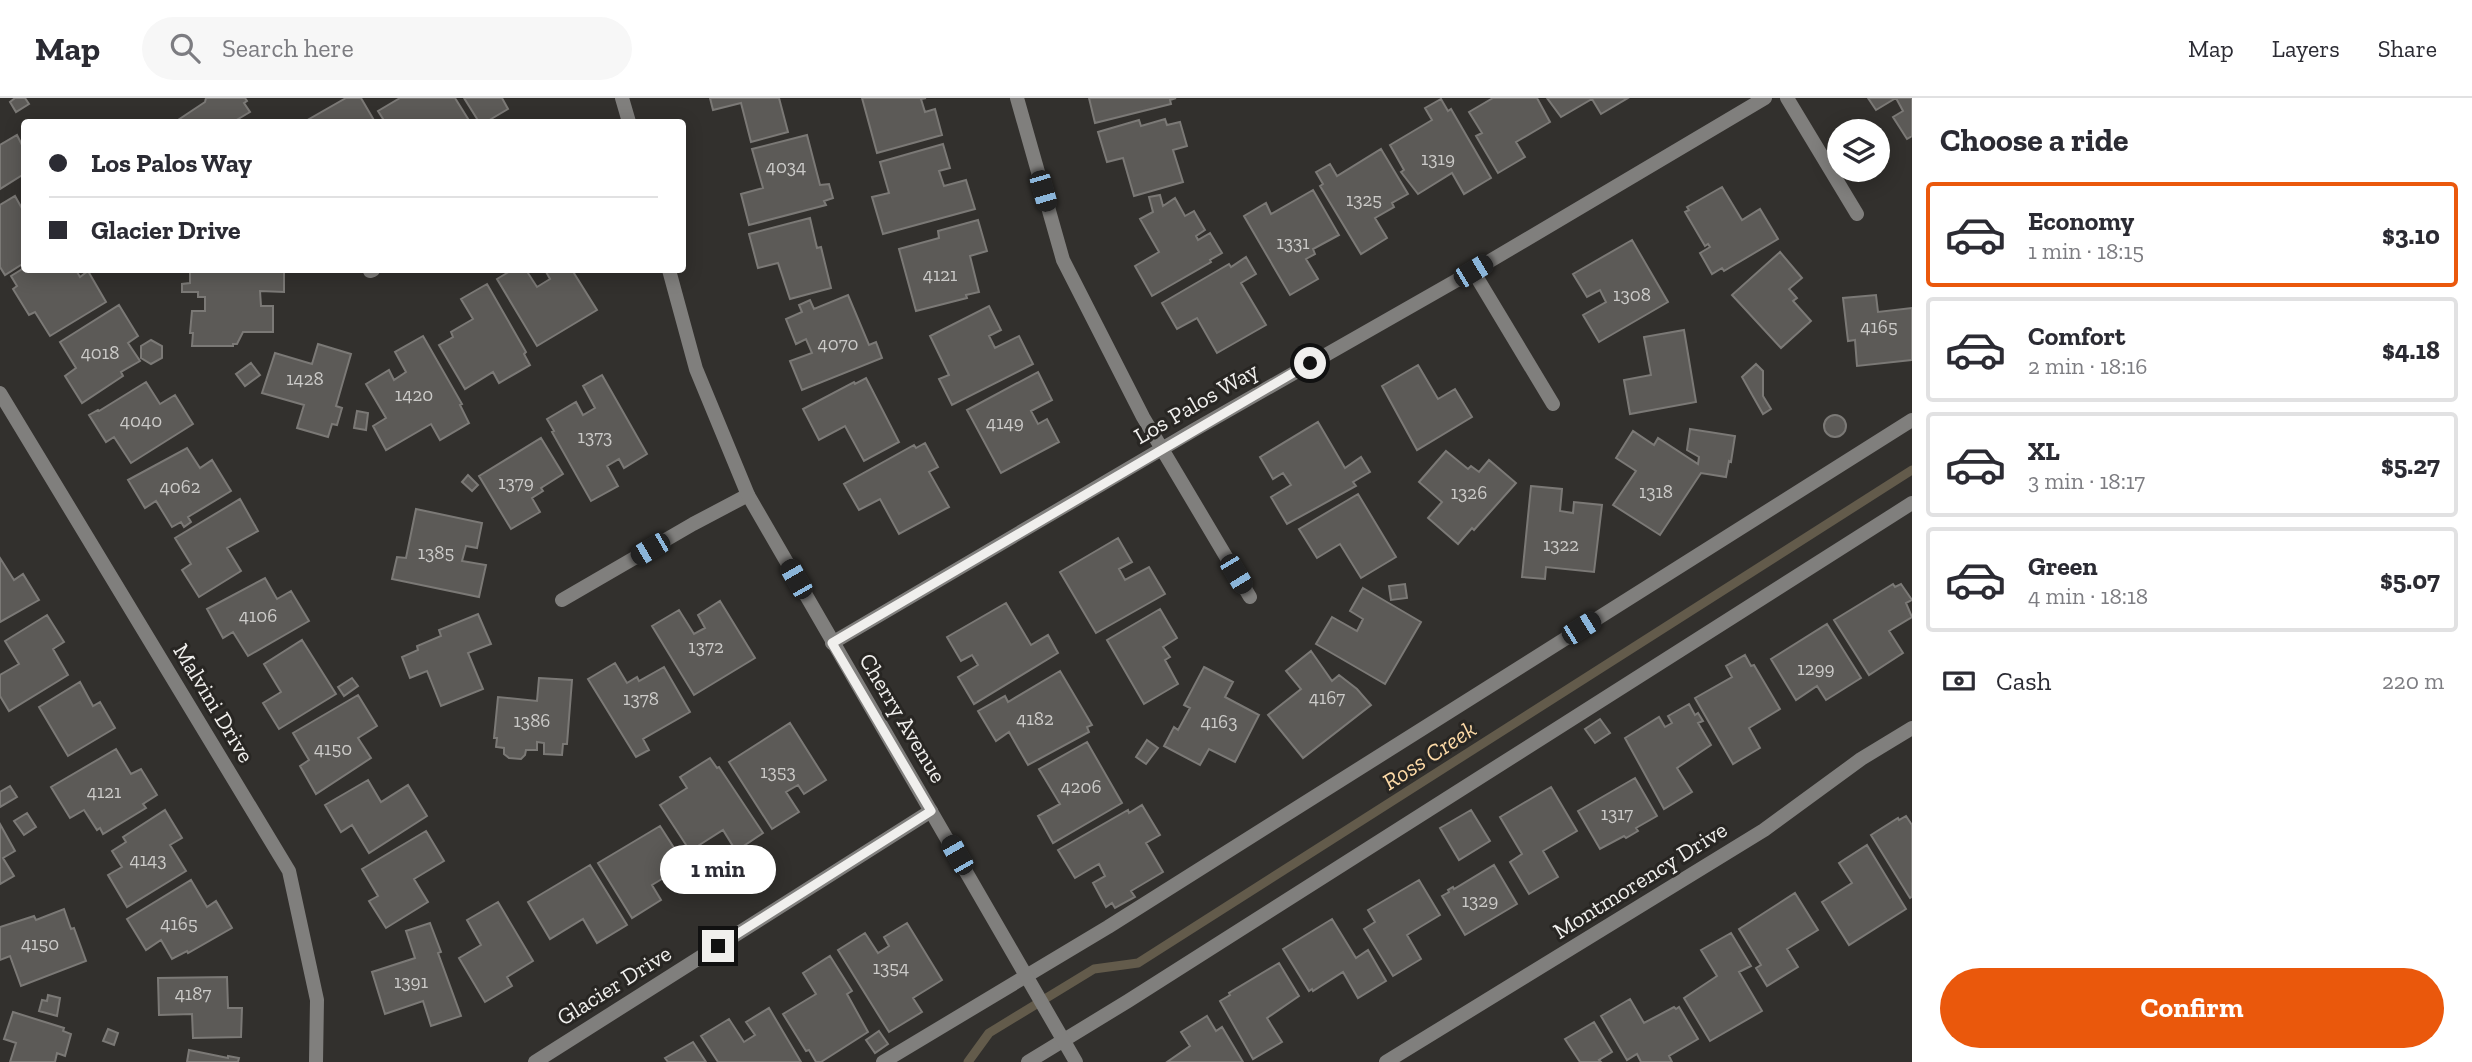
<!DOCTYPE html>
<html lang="en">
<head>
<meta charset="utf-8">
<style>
	body { margin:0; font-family:"Zilla Slab",serif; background:#f7f7f7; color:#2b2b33; height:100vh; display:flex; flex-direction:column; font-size:26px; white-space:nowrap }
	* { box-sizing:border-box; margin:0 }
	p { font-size:23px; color:#7c7c81 }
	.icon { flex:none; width:38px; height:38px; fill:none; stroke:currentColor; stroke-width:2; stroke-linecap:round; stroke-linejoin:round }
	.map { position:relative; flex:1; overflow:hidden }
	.drawer { display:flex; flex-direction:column; background:#fff; width:560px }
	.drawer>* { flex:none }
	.top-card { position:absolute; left:21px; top:21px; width:665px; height:154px; border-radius:7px; box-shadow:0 4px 18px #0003; display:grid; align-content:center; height:154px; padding:0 28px; background:#fff }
	.controls { position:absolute; left:1827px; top:21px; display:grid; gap:14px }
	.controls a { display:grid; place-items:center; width:63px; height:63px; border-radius:50%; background:#fff; box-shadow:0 4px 18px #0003; font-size:35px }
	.end { position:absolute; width:32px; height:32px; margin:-16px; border:9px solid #f0efed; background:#111; box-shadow:0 0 0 4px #111 }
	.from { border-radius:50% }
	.bubble { position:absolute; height:49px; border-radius:24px; background:#fff; box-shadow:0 4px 18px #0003; font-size:23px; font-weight:700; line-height:49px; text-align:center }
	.car { position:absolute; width:21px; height:42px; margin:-21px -10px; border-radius:9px; box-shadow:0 0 5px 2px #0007; background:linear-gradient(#222 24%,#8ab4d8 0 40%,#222 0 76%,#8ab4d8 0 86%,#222 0) }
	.top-card b { display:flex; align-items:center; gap:24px; height:66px; font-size:26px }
	.top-card b+b { border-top:2px solid #e1e1e2 }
	.top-card i { width:18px; height:18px; background:#2b2b33 }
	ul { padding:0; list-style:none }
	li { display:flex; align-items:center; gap:21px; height:105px; margin:0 14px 10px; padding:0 14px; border:4px solid #e1e1e2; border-radius:7px }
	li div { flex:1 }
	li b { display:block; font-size:26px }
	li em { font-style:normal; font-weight:700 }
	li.active { border-color:#ea580c }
	li>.icon { width:63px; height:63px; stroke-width:1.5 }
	h2 { padding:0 28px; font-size:32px; line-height:84px }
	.pay { display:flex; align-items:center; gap:18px; height:77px; padding:0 28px; font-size:26px }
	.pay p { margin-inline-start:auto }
	.action { display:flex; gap:14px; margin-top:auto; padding:14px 28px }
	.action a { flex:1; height:80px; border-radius:42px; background:#ea580c; color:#fff; font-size:28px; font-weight:700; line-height:80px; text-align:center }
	header { display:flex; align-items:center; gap:42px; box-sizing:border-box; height:98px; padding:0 35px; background:#fff; border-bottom:2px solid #e1e1e2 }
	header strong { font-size:33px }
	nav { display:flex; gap:38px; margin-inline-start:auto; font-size:24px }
	.search { width:490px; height:63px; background:#f7f7f7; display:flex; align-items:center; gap:18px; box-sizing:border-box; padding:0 24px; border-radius:38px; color:#7c7c81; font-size:26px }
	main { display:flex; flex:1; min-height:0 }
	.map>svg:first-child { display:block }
</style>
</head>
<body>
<header>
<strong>Map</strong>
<div class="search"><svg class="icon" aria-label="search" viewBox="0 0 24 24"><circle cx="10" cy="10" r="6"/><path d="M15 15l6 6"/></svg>Search here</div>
<nav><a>Map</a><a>Layers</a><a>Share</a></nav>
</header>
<main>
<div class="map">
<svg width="1912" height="964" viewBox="0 0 1912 964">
	<rect width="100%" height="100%" fill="#32302d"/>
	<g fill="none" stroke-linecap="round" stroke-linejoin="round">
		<path stroke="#635b4b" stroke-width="9" d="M968,964L989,935L1094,871L1138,865L1912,372"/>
	</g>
	<path fill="#5c5a57" stroke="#7b7976" stroke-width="2" d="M15,0H25L29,6L16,14L10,4Z
		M206,0H245L247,3L244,5L250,14L233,24H175L205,4Z
		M346,0H361L375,24H304Z
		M400,0H455L470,24H385L378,13Z
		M464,0H502L508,11L486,24H479Z
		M710,0H779L788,34L751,44L741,5L713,12Z
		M862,0H926L921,1L925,14L935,11L942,37L877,55Z
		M1089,0H1176L1170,2L1171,6L1095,25Z
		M1493,0H1537L1550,24L1516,44L1525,59L1498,75L1476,38L1482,35L1469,14Z
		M1547,0H1628L1601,16L1592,1L1561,19Z
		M1868,0H1912V38L1907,41L1893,19L1903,13L1896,0L1876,12Z
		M1441,1L1448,13L1451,11L1491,80L1464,96L1452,75L1418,96L1401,74L1404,72L1390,47L1432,22L1425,10Z
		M1165,21L1167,27L1180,24L1187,48L1173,52L1183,84L1134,98L1123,60L1107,64L1098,34L1139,22L1141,28Z
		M17,37L24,51V76L0,91V47Z
		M807,37L820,87L829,86L833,100L824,103L826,107L749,127L741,96L763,90L752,51Z
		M943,46L950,70L939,73L944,88L966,82L975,111L883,136L872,99L889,95L880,64Z
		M1381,51L1408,96L1392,105L1394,109L1375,120L1387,140L1361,156L1320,88L1323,86L1316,74L1330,66L1337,78Z
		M1722,89L1742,122L1760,111L1778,141L1724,173L1722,170L1712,176L1700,155L1710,149L1708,146L1705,148L1685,114L1689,112L1687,109Z
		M1313,92L1339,137L1313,151L1315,156L1306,161L1318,181L1290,197L1244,118L1266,105L1271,116Z
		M1160,97L1163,108L1175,100L1185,118L1194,113L1205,132L1196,138L1198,142L1210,135L1222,155L1210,162L1211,164L1152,198L1135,168L1159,154L1140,121L1153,114L1149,99Z
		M15,98L24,114V165L5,177L0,169V107Z
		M810,120L817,150L821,149L831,190L790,201L778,165L758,170L749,136Z
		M978,122L987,153L970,158L979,194L966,197L967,200L916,213L899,151L939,140L938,133Z
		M1632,142L1668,204L1599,244L1583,217L1606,204L1600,192L1587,199L1573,176Z
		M1780,154L1802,180L1789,191L1797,200L1793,203L1811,223L1781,250L1732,197Z
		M1246,159L1256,176L1241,185L1266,227L1217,255L1197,220L1177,231L1162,205L1229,166L1231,169Z
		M24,170L76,172L80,179L88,173L106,204L50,238L35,214L29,217L13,191L17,188L11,178Z
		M190,172H284V194L260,193L261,208H273V234H243L237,246H233V248H192L193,235H190L192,213H205V199H198V194H182V186L190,185Z
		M512,172H526L537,189L550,181L545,172H572L597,212L537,248L497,181Z
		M487,186L526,254L524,256L530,267L499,285L493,274L465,291L439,247L453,239L451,234L473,221L461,201Z
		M848,197L869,247L876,244L882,260L802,292L790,263L812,255L806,241L796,246L786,221L802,214L799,207L810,202L814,211Z
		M1876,197L1878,214L1912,210V262L1857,268L1855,242L1848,243L1843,200Z
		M119,207L138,238L128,245L140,263L121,274L123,278L82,305L65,278L76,270L60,244Z
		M989,208L1001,232L989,238L995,250L1019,238L1033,266L952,307L939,281L949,277L930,238Z
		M1684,232L1696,304L1630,316L1624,282L1651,277L1644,239Z
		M423,238L462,306L460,307L469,325L440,342L431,326L386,352L373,328L386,320L366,286L389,272L394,282L406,274L395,254Z
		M151,242L162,248V260L151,266L141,260V248Z
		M318,246L351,256L336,308L342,310L337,327L332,326L328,339L297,330L304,307L262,295L275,255L312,266Z
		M251,265L260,277L245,288L236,276Z
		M1756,266L1763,273V298L1771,311L1763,316L1742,279Z
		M1418,267L1438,301L1455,291L1472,319L1417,352L1382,288Z
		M1038,274L1052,302L1031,313L1038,326L1047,321L1059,344L1001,375L967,312Z
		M602,277L647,356L624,370L619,361L607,368L618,388L591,403L552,334L554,333L547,321L576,304L583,317L595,310L583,288Z
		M866,280L899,344L864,363L845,328L819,342L803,311L854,284L855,286Z
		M146,284L160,306L175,297L193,326L131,365L114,339L106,344L89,317L98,312L99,313Z
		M357,313L368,315L366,332L354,330Z
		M1824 328a11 11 0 1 1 22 0a11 11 0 1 1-22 0Z
		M1318,324L1345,370L1361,359L1370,374L1353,384L1356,388L1287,426L1271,399L1291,387L1283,375L1273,381L1260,359Z
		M1690,331L1735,338L1731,364L1729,363L1726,379L1701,375L1660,437L1613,407L1636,373L1616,360L1633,333L1654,347L1658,340L1698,366L1699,359L1687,352Z
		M541,340L563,376L541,390L543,393L532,400L540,414L511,431L479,378Z
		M925,345L938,369L929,374L949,409L899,436L880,401L859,412L844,386L914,347L916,350Z
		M187,350L200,370L212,362L231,393L188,419L191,424L184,429L181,424L172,429L156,403L145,410L128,382Z
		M1446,353L1468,371L1471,368L1479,374L1489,362L1516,385L1474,432L1472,430L1458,446L1428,420L1442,404L1419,384Z
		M468,377L478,387L472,393L462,384Z
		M1531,388L1562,391L1560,413L1573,415L1574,404L1602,407L1594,474L1546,469L1545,481L1522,479Z
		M1358,396L1396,459L1361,480L1340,446L1317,460L1299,431Z
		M240,401L258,433L227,450L241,473L199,499L182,472L191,466L175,440Z
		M416,411L482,425L477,450L466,448L462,463L486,467L479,499L392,481L397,459L406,460Z
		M1118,440L1132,464L1119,471L1125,482L1149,469L1165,496L1096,535L1060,474Z
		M0,460L14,482L23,476L39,502L0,524Z
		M265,480L277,501L291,493L309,523L248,558L233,534L223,540L207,511Z
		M1405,486L1407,500L1391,502L1389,488Z
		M1893,486L1895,489L1901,486L1912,502L1906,505L1912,519L1889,533L1903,555L1869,577L1834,522Z
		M1363,490L1421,524L1385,586L1316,546L1332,519L1357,533L1363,521L1350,513Z
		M720,503L755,560L694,597L652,528L679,512L694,536L705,530L698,517Z
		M1006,505L1031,547L1048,537L1058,555L974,606L958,579L978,567L972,557L961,563L947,539Z
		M1160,511L1177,540L1163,549L1170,559L1165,562L1178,586L1144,606L1107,542Z
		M478,516L491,546L468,555L483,591L441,608L427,573L410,580L402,559L418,552L417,548L441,538L439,532Z
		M47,517L64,544L53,551L68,577L9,613L0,598V577L19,566L5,543Z
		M1827,526L1861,580L1826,602L1817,588L1796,602L1771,561Z
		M302,542L336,596L279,631L263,605L281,594L264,566Z
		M1311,553L1332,583L1339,577L1357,591L1371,607L1303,660L1268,617L1301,591L1286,573Z
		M1745,557L1751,568L1754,567L1780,611L1749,630L1760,650L1733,666L1695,600L1732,579L1726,568Z
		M615,565L627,585L637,579L639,583L664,569L690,614L643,641L649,652L636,659L588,581Z
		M1204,569L1233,584L1225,599L1259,617L1235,664L1209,651L1200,667L1164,648L1174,629L1178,632L1190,610L1184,607Z
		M1060,573L1092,627L1087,629L1089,634L1028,667L1009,634L996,643L978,613L1005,598L1008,604Z
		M352,580L358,588L344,598L338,589Z
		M539,580L572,582L567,646H563L562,657L544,656V645L537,644V652H526L525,657L521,661L509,660L504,656V650L496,649L497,640H494L498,599L537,603Z
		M80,584L93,608L100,604L115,630L68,658L39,609Z
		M358,597L377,628L358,640L371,660L316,696L300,668L309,662L293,635Z
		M1689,606L1695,617L1698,615L1703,623L1698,625L1711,647L1677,670L1692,694L1664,711L1625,640L1659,619L1665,629L1672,625L1668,618Z
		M1600,621L1610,635L1595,645L1585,631Z
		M790,625L826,682L804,696L798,687L786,694L799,714L772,731L729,664Z
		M1147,642L1158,650L1146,666L1136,659Z
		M1087,644L1122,705L1053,745L1038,718L1060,706L1039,671Z
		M116,651L131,676L141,671L157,697L143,706L146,710L103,736L100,730L97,732L84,712L70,720L51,689Z
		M710,660L717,670L719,669L763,735L736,753L723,732L690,753L660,707L687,690L680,679Z
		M1635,680L1657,718L1636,730L1638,733L1626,740L1624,738L1600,751L1578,713Z
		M368,682L381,704L408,687L427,718L369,755L352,727L341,734L325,707Z
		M10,688L17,699L0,709V694Z
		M1551,689L1577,733L1543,753L1558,779L1529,796L1510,764L1522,756L1500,719Z
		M1142,707L1160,737L1146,745L1163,774L1131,793L1135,799L1115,810L1112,805L1106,809L1093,785L1105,778L1099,766L1075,780L1058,752L1128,712L1129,715Z
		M165,712L182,740L170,747L186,773L127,809L108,777L122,769L112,753L126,744L123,739Z
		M1471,712L1490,743L1459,762L1440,730Z
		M27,715L36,729L24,737L14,723Z
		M1906,718L1912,727V799L1910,800L1871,737L1898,720L1899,722Z
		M0,726L15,753L3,760L14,778L0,786Z
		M660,728L685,767L652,787L661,802L632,820L598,765Z
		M426,733L444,763L414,781L428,804L386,830L369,803L378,798L362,771Z
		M1867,747L1906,811L1849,847L1822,804L1852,785L1839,765Z
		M590,767L627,827L597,845L583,821L550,841L528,804Z
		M1494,767L1517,806L1465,837L1442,798L1449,794L1448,792L1453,789L1454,791Z
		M191,782L207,809L216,803L232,830L188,855L187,853L172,861L161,842L146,852L127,821Z
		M1419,782L1440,817L1407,837L1421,861L1393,878L1364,831L1375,824L1368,812Z
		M1795,795L1818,832L1787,851L1798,869L1767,888L1756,870L1761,867L1739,831Z
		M498,804L533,863L507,879L512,888L485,904L459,860L481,847L467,822Z
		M64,811L71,831L74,830L86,863L21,888L10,858L0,862V829L34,818L36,822Z
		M1332,821L1356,860L1368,852L1386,883L1358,900L1343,874L1313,893L1312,891L1309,893L1283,851Z
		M430,825L441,854L438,855L461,918L431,928L423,903L385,916L372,874L415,860L406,833Z
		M907,825L942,882L913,900L922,914L889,934L838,852L865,835L878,855L889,848L884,839Z
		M1731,835L1751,868L1739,874L1762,913L1710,943L1684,900L1717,878L1701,852Z
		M830,858L852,893L847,896L868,934L821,964H816L809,952L806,953L783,916L816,896L803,875Z
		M1279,865L1299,898L1267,920L1282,944L1253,961L1220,903L1230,897L1229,895Z
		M227,879L228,910H242L241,939L193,940L192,916L159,917L158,880Z
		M48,897L60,900L57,918L39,913L42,902L47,903Z
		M1630,901L1644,925L1674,909L1676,911L1679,909L1698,941L1669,958L1672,964H1641L1637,956L1627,962L1601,918Z
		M769,910L801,964H718L701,938L729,921L744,944L755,937L746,924Z
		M13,914L64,930L63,933L71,936L65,958L57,955L55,964H10L16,945L4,941Z
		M1207,918L1216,933L1222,929L1243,964H1167L1190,948L1181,934Z
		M1594,924L1612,954L1599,962L1601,964H1580L1565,941Z
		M108,931L118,935L114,947L103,943Z
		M879,933L888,946L875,955L866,942Z
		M693,944L706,964H668L665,960Z
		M189,952L228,960V958L239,960L238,964H187Z"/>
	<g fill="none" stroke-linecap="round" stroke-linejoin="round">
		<path stroke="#807f7d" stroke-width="14" d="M883,964L1108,829L1912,322
			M1028,964L1128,903L1912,405"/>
		<path stroke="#807f7d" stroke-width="14" d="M1017,0L1063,162L1143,319L1250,499
			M1787,0L1857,116
			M370,173L373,172
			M1473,173L1553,306
			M0,295L289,773L317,902L316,964
			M562,502L693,426L748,397
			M832,545L1194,332L1473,173L1765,0
			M535,964L931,713
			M1386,964L1764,732L1861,661L1912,630"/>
		<path stroke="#807f7d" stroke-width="14" d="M622,0L629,24
			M669,172L696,271L748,397L1076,964"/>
	</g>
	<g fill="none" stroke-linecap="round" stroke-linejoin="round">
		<path stroke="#f0efed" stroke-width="9" d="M718,848L931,713L832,545L1310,265"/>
	</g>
	<g text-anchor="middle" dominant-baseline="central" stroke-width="6" stroke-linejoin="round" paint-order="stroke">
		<g font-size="19" fill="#cbcac8">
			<text x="1438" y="60">1319</text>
			<text x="786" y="68">4034</text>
			<text x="1364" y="101">1325</text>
			<text x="1293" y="144">1331</text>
			<text x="940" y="176">4121</text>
			<text x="1632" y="196">1308</text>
			<text x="1879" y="228">4165</text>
			<text x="838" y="245">4070</text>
			<text x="100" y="254">4018</text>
			<text x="305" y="280">1428</text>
			<text x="414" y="296">1420</text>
			<text x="141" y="322">4040</text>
			<text x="1005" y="324">4149</text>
			<text x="595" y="338">1373</text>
			<text x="516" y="384">1379</text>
			<text x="180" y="388">4062</text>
			<text x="1656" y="393">1318</text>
			<text x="1469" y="394">1326</text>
			<text x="1561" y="446">1322</text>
			<text x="436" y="454">1385</text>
			<text x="258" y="517">4106</text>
			<text x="706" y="548">1372</text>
			<text x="1816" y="570">1299</text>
			<text x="1327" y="599">4167</text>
			<text x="641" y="600">1378</text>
			<text x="1035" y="620">4182</text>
			<text x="532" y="622">1386</text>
			<text x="1219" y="623">4163</text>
			<text x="333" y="650">4150</text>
			<text x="778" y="673">1353</text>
			<text x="1081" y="688">4206</text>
			<text x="104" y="693">4121</text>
			<text x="1617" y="715">1317</text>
			<text x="148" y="761">4143</text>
			<text x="1480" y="802">1329</text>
			<text x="179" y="825">4165</text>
			<text x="40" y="845">4150</text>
			<text x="891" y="869">1354</text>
			<text x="411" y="883">1391</text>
			<text x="193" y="895">4187</text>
		</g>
		<g font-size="23" fill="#f0efed" stroke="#282623">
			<text transform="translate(1196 305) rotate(-30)">Los Palos Way</text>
			<text transform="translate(214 605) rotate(59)">Malvini Drive</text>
			<text transform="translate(903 620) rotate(59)">Cherry Avenue</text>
			<text transform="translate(1640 782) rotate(-32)">Montmorency Drive</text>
			<text transform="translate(614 887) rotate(-32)">Glacier Drive</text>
		</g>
		<g font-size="24" font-style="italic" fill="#fddaa7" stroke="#282623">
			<text transform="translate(1429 657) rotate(-33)">Ross Creek</text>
		</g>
	</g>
</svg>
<div class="controls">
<a><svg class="icon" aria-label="layers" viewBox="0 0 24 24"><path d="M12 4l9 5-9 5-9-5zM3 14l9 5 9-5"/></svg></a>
</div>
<i class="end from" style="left:1310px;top:265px"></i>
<i class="end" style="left:718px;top:848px"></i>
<div class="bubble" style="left:660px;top:747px;width:116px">1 min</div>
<i class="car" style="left:1043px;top:93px;rotate:164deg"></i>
<i class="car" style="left:1473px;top:173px;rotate:59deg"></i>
<i class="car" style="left:650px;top:451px;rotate:240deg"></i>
<i class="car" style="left:1236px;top:476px;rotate:149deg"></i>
<i class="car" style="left:796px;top:481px;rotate:330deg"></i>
<i class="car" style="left:1581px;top:530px;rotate:58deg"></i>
<i class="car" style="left:957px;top:757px;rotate:330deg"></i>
<div class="top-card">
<b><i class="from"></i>Los Palos Way</b>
<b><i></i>Glacier Drive</b>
</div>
</div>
<section class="drawer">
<h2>Choose a ride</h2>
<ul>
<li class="active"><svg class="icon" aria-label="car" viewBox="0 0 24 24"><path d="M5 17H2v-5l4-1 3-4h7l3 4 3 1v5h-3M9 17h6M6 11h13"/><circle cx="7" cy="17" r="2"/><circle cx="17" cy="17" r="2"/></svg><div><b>Economy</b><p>1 min · 18:15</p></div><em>$3.10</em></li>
<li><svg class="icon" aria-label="car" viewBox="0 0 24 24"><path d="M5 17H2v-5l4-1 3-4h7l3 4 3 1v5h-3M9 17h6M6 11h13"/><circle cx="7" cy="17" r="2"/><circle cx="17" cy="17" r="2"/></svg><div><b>Comfort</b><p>2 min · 18:16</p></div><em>$4.18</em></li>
<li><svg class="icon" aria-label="car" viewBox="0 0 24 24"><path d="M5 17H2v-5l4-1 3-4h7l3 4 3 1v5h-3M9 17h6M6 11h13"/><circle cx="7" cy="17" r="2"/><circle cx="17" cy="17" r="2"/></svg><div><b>XL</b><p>3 min · 18:17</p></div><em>$5.27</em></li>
<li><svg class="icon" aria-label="car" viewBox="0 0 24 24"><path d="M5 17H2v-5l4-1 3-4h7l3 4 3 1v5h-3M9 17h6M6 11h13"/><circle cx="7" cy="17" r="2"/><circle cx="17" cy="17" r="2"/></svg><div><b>Green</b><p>4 min · 18:18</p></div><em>$5.07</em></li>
</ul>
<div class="pay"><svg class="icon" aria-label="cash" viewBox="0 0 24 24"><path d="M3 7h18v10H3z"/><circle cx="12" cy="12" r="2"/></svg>Cash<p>220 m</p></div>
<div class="action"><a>Confirm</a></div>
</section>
</main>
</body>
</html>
